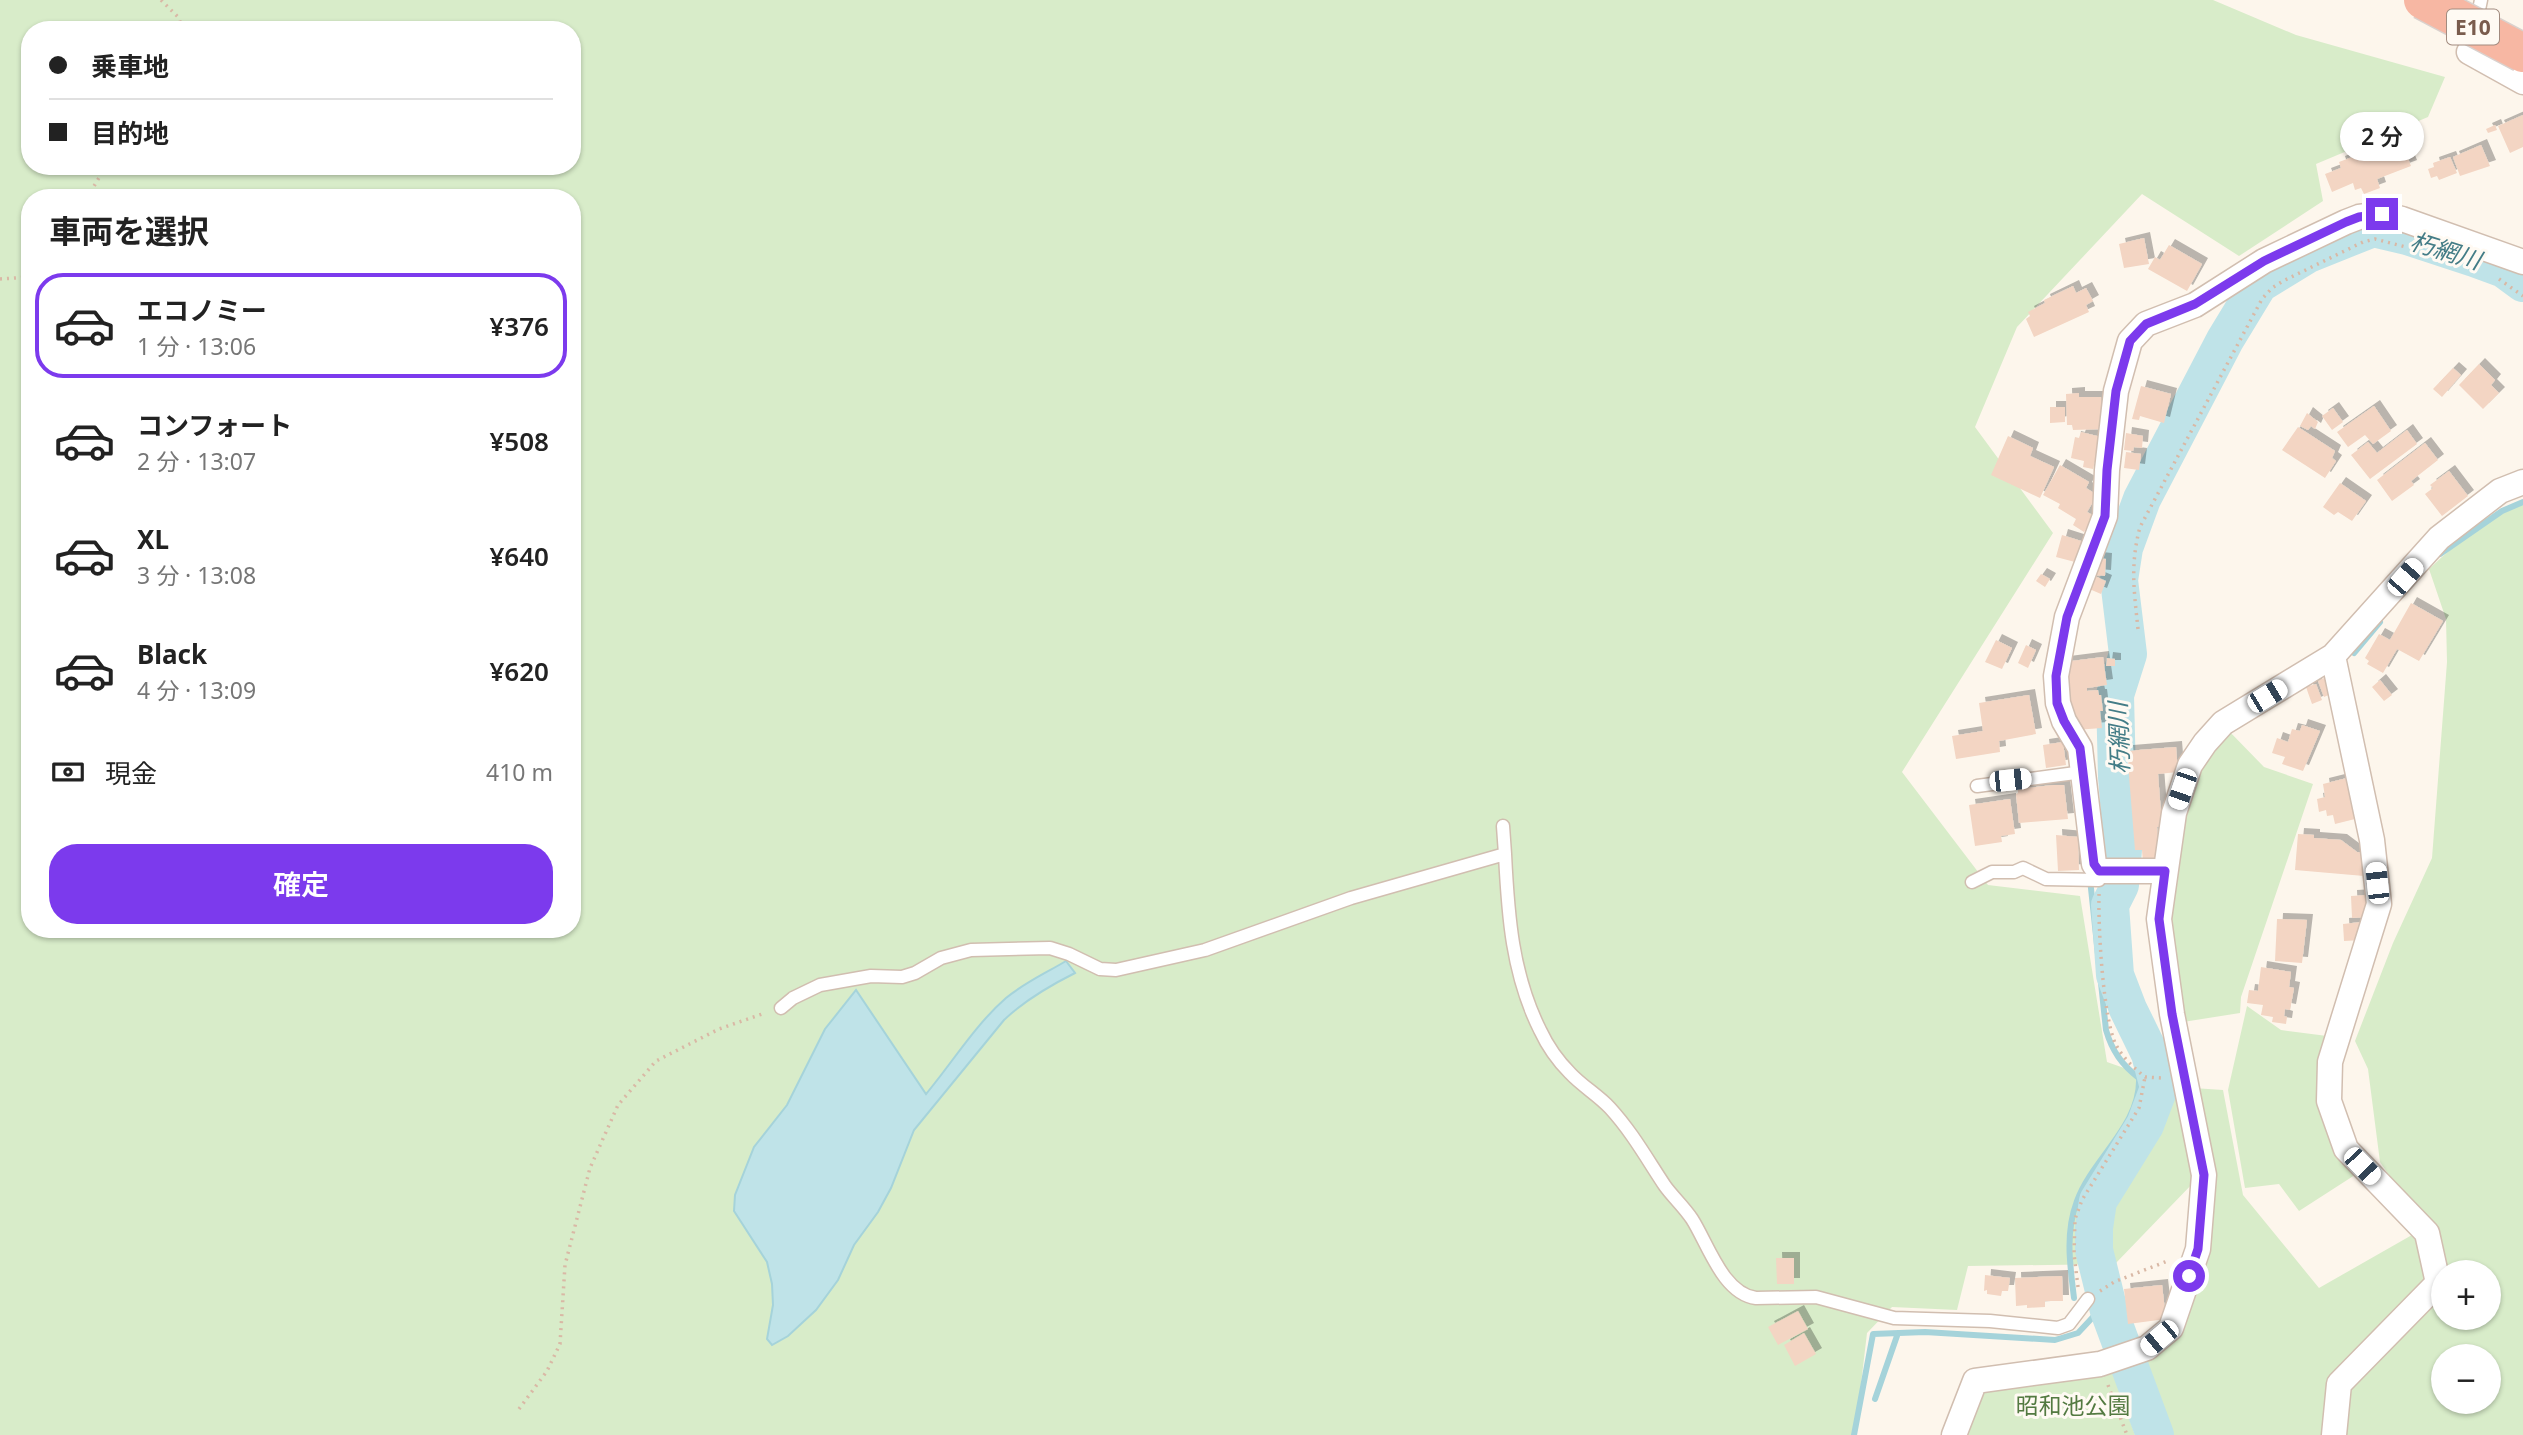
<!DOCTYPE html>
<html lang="ja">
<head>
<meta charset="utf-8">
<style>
	body { margin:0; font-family:"Noto Sans","Noto Sans JP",sans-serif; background:#f2f2f2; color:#222; height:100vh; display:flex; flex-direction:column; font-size:26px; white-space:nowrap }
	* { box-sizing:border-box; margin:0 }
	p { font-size:23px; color:#767676 }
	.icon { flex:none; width:38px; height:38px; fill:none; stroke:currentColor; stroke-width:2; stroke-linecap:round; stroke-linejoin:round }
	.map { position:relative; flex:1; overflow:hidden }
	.side { position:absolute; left:21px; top:189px; width:560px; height:749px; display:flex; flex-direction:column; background:#fff; border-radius:28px; box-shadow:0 2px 5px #0004 }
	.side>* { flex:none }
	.guide { position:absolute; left:21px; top:21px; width:560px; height:154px; border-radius:28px; box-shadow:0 2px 5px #0004; display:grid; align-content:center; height:154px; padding:0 28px; background:#fff }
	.fabs { position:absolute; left:2431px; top:1260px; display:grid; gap:14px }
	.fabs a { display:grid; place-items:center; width:70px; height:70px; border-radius:50%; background:#fff; box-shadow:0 2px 5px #0004; font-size:35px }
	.end { position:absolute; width:32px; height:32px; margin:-16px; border:9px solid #7c3aed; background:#fff; box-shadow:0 0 0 4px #fff }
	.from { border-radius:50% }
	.bubble { position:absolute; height:49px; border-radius:24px; background:#fff; box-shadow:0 2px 5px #0004; font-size:23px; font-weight:600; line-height:49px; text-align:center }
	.car { position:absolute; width:21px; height:42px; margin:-21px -10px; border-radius:9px; box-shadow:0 0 5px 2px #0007; background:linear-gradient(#fff 24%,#345 0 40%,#fff 0 76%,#345 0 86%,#fff 0) }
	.guide b { display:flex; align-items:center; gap:24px; height:66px; font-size:26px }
	.guide b+b { border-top:2px solid #e0e0e0 }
	.guide i { width:18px; height:18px; background:#222 }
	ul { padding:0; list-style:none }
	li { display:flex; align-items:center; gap:21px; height:105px; margin:0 14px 10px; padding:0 14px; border:4px solid transparent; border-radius:28px }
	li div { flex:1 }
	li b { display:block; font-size:26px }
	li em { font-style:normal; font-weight:600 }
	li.selected { border-color:#7c3aed }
	li>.icon { width:63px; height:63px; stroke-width:1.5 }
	h2 { padding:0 28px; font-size:32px; line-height:84px }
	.pay { display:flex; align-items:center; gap:18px; height:77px; padding:0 28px; font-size:26px }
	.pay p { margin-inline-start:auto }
	.primary-button { display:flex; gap:14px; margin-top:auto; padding:14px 28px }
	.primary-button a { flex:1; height:80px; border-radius:28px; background:#7c3aed; color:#fff; font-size:28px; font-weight:600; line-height:80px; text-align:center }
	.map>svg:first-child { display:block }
</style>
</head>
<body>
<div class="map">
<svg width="2523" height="1435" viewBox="0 0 2523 1435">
	<defs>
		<filter id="shadow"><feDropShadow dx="6" dy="-6" stdDeviation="0" flood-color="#0004"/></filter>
	</defs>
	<rect width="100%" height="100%" fill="#fdf6ec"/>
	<path fill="#d8ecc9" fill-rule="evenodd" d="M0,0H2213L2296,35L2445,77L2428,117L2316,164L2323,201L2239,256L2142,194L2017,327L1975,427L2053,533L1902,772L1988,885L2080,896L2107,1062L2178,1087L2223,1090L2243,1195L2319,1288L2426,1227L2407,1202L2380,1162L2368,1069L2355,1041L2393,943L2432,858L2447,662L2446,619L2429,569C2454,546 2490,513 2523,503V1435H2167L2138,1361L2174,1326L2199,1261L2195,1181L2115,1264L1968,1266L1957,1310L1892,1307L1867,1333L1855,1435H0ZM30,30H572V166H30ZM30,198H572V929H30ZM2443,1272H2488V1318H2443ZM2443,1356H2488V1402H2443Z
		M2227,729L2264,767L2313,784L2241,997L2240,1013L2183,1022L2167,911L2195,767Z
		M2247,1006L2281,1030L2335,1037L2325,1073L2358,1173L2299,1211L2279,1184L2245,1188L2228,1090Z
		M2112,1370L2135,1435H1962L1980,1391Z"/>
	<path fill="#bfe3e8" stroke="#a5d3da" stroke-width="2" d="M1066,961L1075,973C1049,986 1025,1000 1004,1020L914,1130L891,1188L878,1212L854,1245L838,1280L816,1310L788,1336L772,1345L767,1339L773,1305L772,1284L767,1262L734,1211L735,1195L754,1147L787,1105L825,1029L856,990L926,1094C952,1063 975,1025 1006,998C1024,983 1046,973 1066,961Z"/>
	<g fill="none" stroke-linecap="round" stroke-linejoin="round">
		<path stroke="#a5d3da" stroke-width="6" d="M2440,554L2502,511L2523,502
			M2354,653L2380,622
			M2074,1298C2070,1265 2065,1233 2077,1201C2092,1159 2141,1125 2139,1078C2122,1065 2112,1051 2106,1030L2090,879
			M1875,1399L1898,1333
			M1854,1435L1873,1334L1925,1332L2055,1340L2078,1333L2107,1302"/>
		<path stroke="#bfe3e8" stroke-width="38" d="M2155,1435L2109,1311L2094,1250V1228L2098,1201L2145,1125L2159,1088L2150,1054L2128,1009L2115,975L2110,905L2120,885L2123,850L2117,777L2115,695L2128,654L2119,580L2124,548L2142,499L2225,340L2259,284L2308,254L2373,228L2407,236L2474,258L2504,269L2523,283"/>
	</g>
	<path fill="#f3d5c3" filter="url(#shadow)" d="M2523,115V147L2510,153L2498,126Z
		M2495,125L2497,130L2488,133L2486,129Z
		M2400,139L2411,166L2377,179L2380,188L2364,194L2361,188L2355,190L2353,183L2332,192L2325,174L2341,168L2339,162Z
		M2481,145L2490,166L2460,176L2453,157Z
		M2450,157L2457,173L2439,180L2437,176L2431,178L2428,169L2434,167L2433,163Z
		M2144,238L2149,264L2124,268L2119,244Z
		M2169,245L2202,264L2187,291L2148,269L2155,257L2160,260Z
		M2073,286L2076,293L2086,288L2093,301L2086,305L2089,312L2034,337L2026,319L2030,316L2028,312L2045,303L2044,300Z
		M2479,364L2495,380L2491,385L2499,393L2483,409L2459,385Z
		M2453,368L2461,375L2442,397L2433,389Z
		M2141,386L2171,394L2164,423L2140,416L2139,420L2132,419Z
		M2079,393V397H2101L2102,429L2073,430L2072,425H2067L2066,394Z
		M2374,406L2391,431L2373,444L2365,435L2348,447L2337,432Z
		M2050,407H2065V422L2050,423Z
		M2333,408L2343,422L2332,430L2322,416Z
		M2307,413L2318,422L2315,429L2311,426L2308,430L2300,426Z
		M2298,427L2335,451L2332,458L2336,461L2325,478L2282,450Z
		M2407,430L2417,444L2370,479L2351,455L2368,442L2377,453Z
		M2081,432L2101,437L2093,469L2083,467L2084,461L2071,458L2075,437L2079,438Z
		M2126,433L2143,436L2142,448L2134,447L2133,451L2124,450Z
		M2008,436L2033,448L2030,456L2054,467L2040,498L1991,475Z
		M2425,443L2438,460L2411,481L2414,485L2392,501L2377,480Z
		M2126,452L2141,454L2139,470L2124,468Z
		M2060,465L2089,482L2086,488L2097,495L2087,512L2094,516L2084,532L2073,525L2076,519L2058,508L2060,504L2043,495Z
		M2449,471L2468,496L2442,516L2425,494L2433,488L2430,485Z
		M2340,483L2366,501L2352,521L2338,512L2334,515L2323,507Z
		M2062,535L2081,541L2075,562L2056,557Z
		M2096,558L2106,559L2105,576L2094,575Z
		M2041,574L2050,579L2045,587L2036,581Z
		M2092,575L2106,581L2101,594L2087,588Z
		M2411,603L2443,621L2419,661L2397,649L2383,673L2367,664L2369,661L2365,658L2379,634L2390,640Z
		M1996,640L2012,648L2002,669L1985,662Z
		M2026,645L2036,650L2028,668L2018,663Z
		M2103,657L2107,685L2087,688V691L2098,690L2099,695H2101L2103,711H2100L2102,728L2075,730L2071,723L2064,662Z
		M2107,658L2115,659V666H2106Z
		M2326,677L2333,693L2324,697L2318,681Z
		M2380,680L2392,695L2384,701L2372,687Z
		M2316,684L2322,700L2312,704L2306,687Z
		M2029,695L2036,734L1999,741L2000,752L1956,759L1952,736L1983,731L1979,703Z
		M2302,725L2320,731L2303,771L2282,764L2285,757L2272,753L2277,738L2288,742L2292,729L2300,731Z
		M2063,742L2066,765L2046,768L2043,745Z
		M2176,747L2178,772L2158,774L2162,826L2157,827L2160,861L2143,862L2142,850H2135L2127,751Z
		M2347,778L2357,810L2353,811L2355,819L2335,824L2333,815L2327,816L2326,810L2319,812L2317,799L2325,797L2323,784Z
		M2053,785H2064L2068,819L2019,823L2016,794L2018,793V789Z
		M2010,799L2015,834L2001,836L2002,842L1975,846L1969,805Z
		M2298,834L2314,835V838L2341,840L2357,852L2366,853L2364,876L2295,870Z
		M2056,835L2078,837L2079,870L2058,871Z
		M2367,895L2368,917L2352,918L2351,896Z
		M2277,919L2307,920L2302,963L2275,961Z
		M2362,922L2363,940L2344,941L2343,924Z
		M2261,967L2291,972L2289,987L2294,988L2290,1010L2285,1009L2284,1016L2287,1017L2286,1024L2272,1022L2273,1017L2261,1015L2263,1005L2247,1003L2249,990L2258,991Z
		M1776,1258H1794V1284H1777Z
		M1985,1275L2010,1278L2008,1291H2002L2001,1296L1987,1294V1290L1984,1291Z
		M2062,1276L2063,1301H2045V1307L2027,1308V1305L2016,1306L2015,1278Z
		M2162,1285L2166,1319L2128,1324L2124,1289Z
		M1798,1311L1808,1329L1778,1345L1768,1327Z
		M1804,1333L1816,1354L1795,1366L1784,1345Z"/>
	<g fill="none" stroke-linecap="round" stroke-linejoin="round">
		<g stroke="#d1beb0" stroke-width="15">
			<path id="lane" d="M2476,24L2481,0
				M1977,786L2083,772
				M1503,826L1505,854
				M1972,882L1992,872H2014L2023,868L2046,879L2099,880
				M781,1008L793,998L820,985L871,976L902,977L915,973L941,958L971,950L1050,948L1069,954L1100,969L1116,970L1205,950L1351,898L1505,854C1508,915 1512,974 1540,1030C1547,1045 1558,1061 1570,1073C1582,1086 1598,1095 1610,1108C1632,1132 1647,1159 1665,1186C1673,1197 1684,1207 1692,1219C1708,1244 1723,1294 1756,1298L1816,1297L1894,1318L1990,1321L2058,1328L2069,1324L2088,1299"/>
		</g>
		<g stroke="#d1beb0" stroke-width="27">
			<path id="street" d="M2469,52L2523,82
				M2333,656L2372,840L2379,904L2330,1062L2329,1101L2346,1149L2427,1233L2438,1283L2339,1384L2334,1435
				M2165,871H2099L2094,864L2080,748L2064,721L2058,703L2056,676L2067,617L2105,516L2107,470L2116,391L2130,341L2146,324L2195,305L2264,261L2346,222L2359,217L2382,214L2402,219L2523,262
				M1954,1435L1975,1381L2100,1364L2147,1348L2171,1328L2198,1249L2204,1175L2172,1014L2159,919L2174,813L2190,765L2205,743L2223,723L2333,656L2439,538L2500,491L2523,482"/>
		</g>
		<path stroke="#d9b8a5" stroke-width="3.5" stroke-dasharray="2 5" stroke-linecap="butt" d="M161,0L179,18L182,30
			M87,198L106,166
			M0,279L30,277
			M2499,279L2523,296
			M2138,629C2134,590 2130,565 2140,527L2262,299L2272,288L2283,281L2363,242L2375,239L2406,247
			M2099,894C2098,926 2103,1019 2116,1045C2123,1058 2134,1068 2145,1077L2162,1078
			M2078,1287L2074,1254L2075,1219L2082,1200L2139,1108L2145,1077
			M2100,1291L2114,1282L2170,1260
			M2108,1385L2127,1435
			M519,1409L547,1371L560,1344L565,1265L590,1168L618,1105L656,1061L719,1029L765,1013"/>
		<use href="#lane" stroke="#fff" stroke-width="12"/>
		<use href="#street" stroke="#fff" stroke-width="24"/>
		<g stroke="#dad1cd" stroke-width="41" stroke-linecap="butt">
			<path id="highway-bridge" d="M2423,0L2523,53"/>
		</g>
		<use href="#highway-bridge" stroke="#f7b7a3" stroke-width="38"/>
	</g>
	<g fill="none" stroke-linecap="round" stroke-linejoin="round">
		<path stroke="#7c3aed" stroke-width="9" d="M2189,1276L2198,1249L2204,1175L2172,1014L2159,919L2165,871H2099L2094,864L2080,748L2064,721L2057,703L2056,676L2067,617L2105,516L2107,470L2116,391L2130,341L2146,324L2195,304L2264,261L2346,222L2359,217L2382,214"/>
	</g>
	<g text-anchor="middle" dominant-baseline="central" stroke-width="6" stroke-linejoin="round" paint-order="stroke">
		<rect fill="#fffaf3" stroke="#a28b7f" stroke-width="2" x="2447" y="9.5" width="52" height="35" rx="5"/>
		<g font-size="21" font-weight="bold" fill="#7a5c4d">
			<text x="2473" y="27">E10</text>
		</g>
		<g font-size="23" fill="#537a41" stroke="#fffaf3">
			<text x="2073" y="1405">昭和池公園</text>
		</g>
		<g font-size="24" font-style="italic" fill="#437c86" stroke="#fffaf3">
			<text transform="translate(2446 250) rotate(17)">朽網川</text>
			<text transform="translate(2118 738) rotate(-92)">朽網川</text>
		</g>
	</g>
</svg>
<div class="fabs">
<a>+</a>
<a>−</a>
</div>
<i class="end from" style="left:2189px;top:1276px"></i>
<i class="end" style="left:2382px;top:214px"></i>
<div class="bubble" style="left:2340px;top:112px;width:84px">2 分</div>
<i class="car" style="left:2405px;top:577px;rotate:41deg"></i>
<i class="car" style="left:2267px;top:696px;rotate:59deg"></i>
<i class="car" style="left:2010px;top:780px;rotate:84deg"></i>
<i class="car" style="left:2182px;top:789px;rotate:199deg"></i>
<i class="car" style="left:2377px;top:883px;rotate:354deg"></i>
<i class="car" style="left:2362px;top:1166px;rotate:136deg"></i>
<i class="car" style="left:2159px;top:1338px;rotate:230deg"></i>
<div class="guide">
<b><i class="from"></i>乗車地</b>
<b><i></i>目的地</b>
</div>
<section class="side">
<h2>車両を選択</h2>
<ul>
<li class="selected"><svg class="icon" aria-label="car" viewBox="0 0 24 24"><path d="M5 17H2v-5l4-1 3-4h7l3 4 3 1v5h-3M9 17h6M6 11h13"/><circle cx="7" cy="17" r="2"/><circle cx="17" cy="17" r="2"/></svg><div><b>エコノミー</b><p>1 分 · 13:06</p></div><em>¥376</em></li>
<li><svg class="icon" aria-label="car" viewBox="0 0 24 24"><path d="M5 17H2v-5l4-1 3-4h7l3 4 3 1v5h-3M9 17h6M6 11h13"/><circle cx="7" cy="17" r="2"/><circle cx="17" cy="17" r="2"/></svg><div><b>コンフォート</b><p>2 分 · 13:07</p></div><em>¥508</em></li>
<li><svg class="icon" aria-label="car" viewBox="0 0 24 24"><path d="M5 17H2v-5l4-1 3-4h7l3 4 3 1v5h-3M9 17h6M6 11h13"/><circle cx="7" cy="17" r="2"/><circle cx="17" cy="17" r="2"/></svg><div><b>XL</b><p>3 分 · 13:08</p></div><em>¥640</em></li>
<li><svg class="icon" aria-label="car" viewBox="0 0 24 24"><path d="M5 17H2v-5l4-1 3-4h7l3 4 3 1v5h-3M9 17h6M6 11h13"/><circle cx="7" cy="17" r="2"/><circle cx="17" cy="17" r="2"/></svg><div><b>Black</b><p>4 分 · 13:09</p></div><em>¥620</em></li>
</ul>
<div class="pay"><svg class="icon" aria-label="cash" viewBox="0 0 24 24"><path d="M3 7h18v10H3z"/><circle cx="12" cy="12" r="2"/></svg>現金<p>410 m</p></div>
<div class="primary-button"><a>確定</a></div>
</section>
</div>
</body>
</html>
